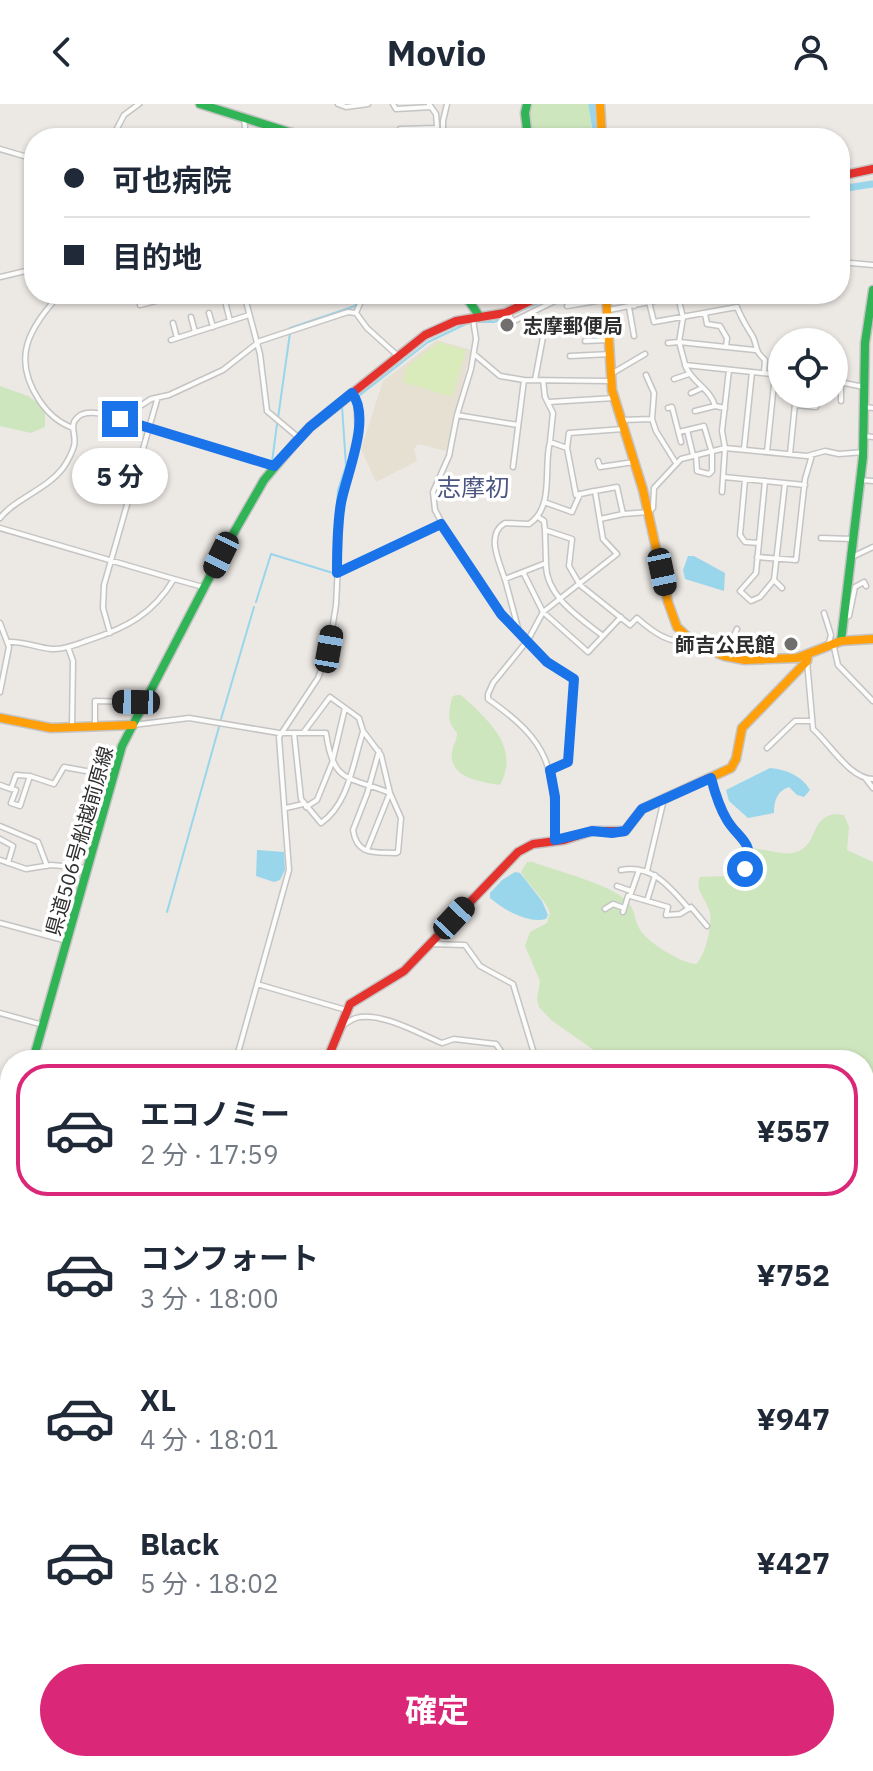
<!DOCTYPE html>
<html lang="ja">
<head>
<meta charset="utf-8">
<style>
	body { margin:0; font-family:"IBM Plex Sans","Noto Sans JP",sans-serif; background:#f2f2f3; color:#1f2937; height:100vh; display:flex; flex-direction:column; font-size:30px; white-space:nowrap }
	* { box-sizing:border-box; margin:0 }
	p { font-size:26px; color:#747a83 }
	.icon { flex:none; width:44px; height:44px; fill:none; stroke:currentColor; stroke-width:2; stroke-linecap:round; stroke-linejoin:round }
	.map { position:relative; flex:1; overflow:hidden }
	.drawer { position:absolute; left:0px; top:946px; width:874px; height:722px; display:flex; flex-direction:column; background:#fff; border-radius:32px 32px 0 0; box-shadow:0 2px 6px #0004 }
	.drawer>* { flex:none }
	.banner { position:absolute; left:24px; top:24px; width:826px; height:176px; border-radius:32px; box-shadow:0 2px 6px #0004; display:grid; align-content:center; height:176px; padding:0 40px; background:#fff }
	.controls { position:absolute; left:768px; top:224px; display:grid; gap:16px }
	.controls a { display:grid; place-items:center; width:80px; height:80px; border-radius:50%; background:#fff; box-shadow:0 2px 6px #0004; font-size:40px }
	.end { position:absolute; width:36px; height:36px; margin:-18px; border:10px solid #1a73e8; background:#fff; box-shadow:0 0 0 4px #fff }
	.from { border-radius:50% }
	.bubble { position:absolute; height:56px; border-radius:28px; background:#fff; box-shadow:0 2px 6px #0004; font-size:26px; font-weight:700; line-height:56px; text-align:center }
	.car { position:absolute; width:24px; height:48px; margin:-24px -12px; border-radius:10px; box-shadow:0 0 6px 2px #0007; background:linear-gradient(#222 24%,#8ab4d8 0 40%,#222 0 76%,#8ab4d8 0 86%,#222 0) }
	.banner b { display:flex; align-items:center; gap:28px; height:76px; font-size:30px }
	.banner b+b { border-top:2px solid #e0e1e3 }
	.banner i { width:20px; height:20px; background:#1f2937 }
	ul { padding:14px 0 0; list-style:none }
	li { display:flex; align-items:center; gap:24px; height:132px; margin:0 16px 12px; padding:0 24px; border:4px solid transparent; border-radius:32px }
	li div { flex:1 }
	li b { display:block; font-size:30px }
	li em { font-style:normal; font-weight:700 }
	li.active { border-color:#db2777 }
	li>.icon { width:72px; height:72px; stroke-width:1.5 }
	.cta { display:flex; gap:16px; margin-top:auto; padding:16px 40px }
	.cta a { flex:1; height:92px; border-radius:48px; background:#db2777; color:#fff; font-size:32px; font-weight:700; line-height:92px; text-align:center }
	header { display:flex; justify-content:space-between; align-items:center; height:104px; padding:0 40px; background:#fff; font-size:36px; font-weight:700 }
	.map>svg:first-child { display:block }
</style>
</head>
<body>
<header><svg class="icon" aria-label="back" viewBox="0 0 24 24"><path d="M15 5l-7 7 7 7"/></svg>Movio<svg class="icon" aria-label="person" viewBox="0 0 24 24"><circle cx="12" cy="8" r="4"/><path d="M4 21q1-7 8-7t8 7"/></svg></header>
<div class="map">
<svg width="873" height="1667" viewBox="0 0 873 1667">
	<rect width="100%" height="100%" fill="#ece8e4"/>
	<path fill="#e6e0d3" d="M437,236L471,246L446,347L418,340L414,345L417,357L376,378L361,345L383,277Z"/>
	<path fill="#cee6be" d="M529,0H590L592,34H531Z
		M0,282L28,292L45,304V323L31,329L0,322Z
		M456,591H461C487,615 521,643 500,681C482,678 448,674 452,648C453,641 457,637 457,629C446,617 449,608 452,593Z
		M834,710L844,711L849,723L847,746L873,758V1667H44L42,1658H864V956H608L551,916L539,903L537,896L540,877L525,842L530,828L547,819L550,809C544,793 529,783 521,768L527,758H533C559,768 607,779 626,796C635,804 634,815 639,824C646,838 681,859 696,860C705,852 712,823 710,810C708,795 694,789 700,773L727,772L733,749L737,744C756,740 786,756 801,746C818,736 810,716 834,710Z
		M0,1379H10V1457L0,1450Z"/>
	<path fill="#d9eabb" d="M439,238L466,246L452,293L403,278L407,263Z"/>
	<path fill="#99d6ec" d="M688,452H694L725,469L724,487L685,475L683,466Z
		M770,664C786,665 802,672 810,686L804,693L797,691L789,683C777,687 774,697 774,709L748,714L729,697L726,686Z
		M257,746L284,748L285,766L280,776L274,778L256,772Z
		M515,768L520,769L542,797L548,811L546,815C528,820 504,806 490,794V789L502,776Z"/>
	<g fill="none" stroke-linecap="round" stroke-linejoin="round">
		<path stroke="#99d6ec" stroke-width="2" d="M452,190L467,201
			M480,218H494L560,190
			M290,224L355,202L361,190
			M360,291L428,238L468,219
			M278,314L290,229
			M265,370L272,358L277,320
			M336,411L338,386L346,362L342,302L352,295
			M256,498L271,450L333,469L336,417
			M132,613L184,516
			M221,615L254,503
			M167,808L219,623"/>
		<path stroke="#99d6ec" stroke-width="7" d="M592,0L597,34
			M840,85L873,80
			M0,1182L10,1152"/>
		<g stroke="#c5c4c5" stroke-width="7">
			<path id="street" d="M338,0L346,3L368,0
				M393,0L396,5L431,3
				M429,0L436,10L438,34
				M244,14L246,34
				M400,25L437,24
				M112,34L124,11L139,0
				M443,34V17L447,0
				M0,45L34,55
				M840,158L873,161
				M0,173L34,165
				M60,190C29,225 11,253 39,296C47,308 59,319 73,324
				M244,190L260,250L267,307L299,334
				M632,190L634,202
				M678,192L683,214L679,238L685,260
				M649,198L654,218L737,203C741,214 747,223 753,233C758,244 754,246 765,256L764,269
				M140,201L182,190
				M226,201L230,217
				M567,202L608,195
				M629,203L634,232
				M609,206L689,190
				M508,207L512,218L569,190
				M209,209L213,223
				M356,209L367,224L398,252
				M356,209L364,190
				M705,210L707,220L720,222L727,234L726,243
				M191,213L195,228
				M473,215L476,235L471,265L457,311L449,352L433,388L435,406L450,434L479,474L501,510L545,555L574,575L568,658L550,666
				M173,219L177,234
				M171,236L249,211
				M585,237L608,236
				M668,239L679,238L755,246
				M474,250L500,272L524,276L610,277
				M570,252L611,250
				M611,270L645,250
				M646,271L654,289L652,315
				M674,275L689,270
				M535,276L543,233
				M543,276L545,293L553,309L550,338
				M834,277L864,283
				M841,280V297
				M691,289L702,284
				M549,298L614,294
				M796,301L816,303L818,290
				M865,303L873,304
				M668,304L672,303L681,338
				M725,304L715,302C711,285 691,278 685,261L782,271
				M695,307L715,302
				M457,311L518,321
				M120,315L274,362
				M621,316L652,315L656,327L676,359
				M687,326L693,351
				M679,328L704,322L712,349V367L709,370L697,367L696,351
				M865,332L873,333
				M567,344L569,329L623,325
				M744,345L752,268
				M767,348L775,270
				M790,350L796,290
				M598,357L600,363L634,358
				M513,363L524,276
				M724,373L805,381
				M745,376L740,431L745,438L759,439
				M860,376L873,377
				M765,377L756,469L740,487L751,497L760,493L774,476L785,379
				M722,388L725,344L722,327L729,266
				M544,398L572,408L580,390
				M538,413L544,417L545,426
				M0,414C16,394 46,386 63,364C67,358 72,349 74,342C77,331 68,321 78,313C88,304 109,312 120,315L151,295L169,291L223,266L260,237L348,208L356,209
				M600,415L623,410
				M0,424L174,475
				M821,434L852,435
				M757,453L796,456L805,375L812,351
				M852,453L873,443
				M546,459C545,492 580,514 603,532
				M523,468L543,508L588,548L621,513
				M337,469L441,420
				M505,475L546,459L545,426L572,435L569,462L580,481L630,521L637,514C654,529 669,540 693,538
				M774,476L782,484
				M824,509L831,531L828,542
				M844,513L849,512L855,483L864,478L866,482
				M0,519L9,543L0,588
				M518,524C514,509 510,494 506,479C501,461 484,431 505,419L529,420C555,403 543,363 550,338L567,344L576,391L594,387
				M110,529L103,504L104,481L157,296
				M9,538C24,537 37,544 52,545C64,546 77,540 89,536C126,524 153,510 174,475L203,483
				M833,539L838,561L873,597
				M68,543L73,557L72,623
				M724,552L737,525
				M807,557L813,625C830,640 850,675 873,675
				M133,621L189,614L279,629H326C333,680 348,672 390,689
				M95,624V597L136,598
				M294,629L301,695L321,719C349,700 353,658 363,628
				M303,629L330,593L359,614L363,627L381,651L390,689L401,714L398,748L396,749C374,748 357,752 353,726L367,690L379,647
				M767,644L795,617H809
				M16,671L30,672L20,702L11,699L16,686L11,685Z
				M30,672L54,680L64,663L113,672
				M711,674C715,689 719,703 727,716C739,736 756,738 745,765
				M866,675L873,684
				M0,681L11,685
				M306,703L317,696L332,659L345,604
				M286,704L303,700
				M0,722L38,738L47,762
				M0,735L13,742L8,759
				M555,736C553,662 552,640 488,595V590L493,579L528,536L543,508L617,450L603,435L595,387L617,383L623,410L649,408L653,404L654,384L681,355L725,344L807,352L825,347L839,350L864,348
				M367,746L389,691
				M0,756L26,765L51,761L87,764
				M621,766C652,760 670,783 689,805
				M639,766L630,792L668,803L666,811L680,810L691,803L707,822
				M647,767L664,695
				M617,782L631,787
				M647,797L655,771
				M605,805L613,800L624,804
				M623,808L628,792H630
				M0,819L67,837
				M430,840L465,841L480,862L513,880L536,956
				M257,880L346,906
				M0,909L43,921
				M339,923C346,921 349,916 356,914C380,907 420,930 442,939L454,935L496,940L507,956
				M36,946L55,956
				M236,956L289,766L279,633L318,574L329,545L336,501L341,400L358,332L356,294L353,289
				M0,1006L10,1003
				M0,1168L10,1138
				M0,1262L10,1258
				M0,1513L10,1521
				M0,1586L10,1596
				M3,1667L22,1658"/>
		</g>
		<g stroke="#c5c4c5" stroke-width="11">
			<path id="fast" d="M200,0L308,34
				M527,0L525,9L528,34
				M464,190L480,213
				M841,537L863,353L865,239L873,186
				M33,956L122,642L221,451L264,376L295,339"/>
		</g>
		<g stroke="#c5c4c5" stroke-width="11">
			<path id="slow" d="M600,0L602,34
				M606,190L612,286L643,386L668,498L677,523L693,538L724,552L745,556L797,554L841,537L873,535
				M0,614L51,624L133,621
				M707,675L731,664L736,655L742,624L807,557L808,550
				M0,1096L10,1097"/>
		</g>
		<g stroke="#c5c4c5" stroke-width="11">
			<path id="jam" d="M840,72L873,65
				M295,339L310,323L425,231L456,217L505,209L545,190
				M327,956L350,900L404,867L518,748L533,740L564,736L592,727H625L642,705L707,675
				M0,1021L10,1006"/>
		</g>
		<use href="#street" stroke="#fcfcfb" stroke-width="4"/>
		<use href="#fast" stroke="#30b455" stroke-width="8"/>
		<use href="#slow" stroke="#ff9f0a" stroke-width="8"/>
		<use href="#jam" stroke="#e5322d" stroke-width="8"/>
	</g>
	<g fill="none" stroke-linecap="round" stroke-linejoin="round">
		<path stroke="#1a73e8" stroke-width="10" d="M120,315L274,362L310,323L352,289C372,314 346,371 341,399C337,422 337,446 337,469L441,420L501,510L547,558L574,575L568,658L550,666L555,693V736L592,727L612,729L625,727L642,705L711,674C715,689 719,703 727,716C739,736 756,738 745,765"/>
	</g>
	<g fill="#706f6e" stroke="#fff" stroke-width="3">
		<circle cx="507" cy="221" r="8"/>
		<circle cx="791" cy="540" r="8"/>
	</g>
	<g text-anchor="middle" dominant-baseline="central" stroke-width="7" stroke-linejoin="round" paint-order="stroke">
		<g font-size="20" font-weight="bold" fill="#2e2e2e" stroke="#fff" text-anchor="start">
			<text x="523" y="221">志摩郵便局</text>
			<text x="775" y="540" text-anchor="end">師吉公民館</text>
		</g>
		<g font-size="20" fill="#2e2e2e" stroke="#fff">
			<text transform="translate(79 737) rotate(-74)">県道506号船越前原線</text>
		</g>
		<g font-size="24" fill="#4d5680" stroke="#fff">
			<text x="473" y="383">志摩初</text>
		</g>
	</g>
</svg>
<div class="controls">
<a><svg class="icon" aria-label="locate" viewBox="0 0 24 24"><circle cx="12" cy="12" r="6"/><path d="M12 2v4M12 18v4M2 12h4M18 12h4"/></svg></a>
</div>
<i class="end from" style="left:745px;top:765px"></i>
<i class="end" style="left:120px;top:315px"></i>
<div class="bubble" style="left:72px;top:344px;width:96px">5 分</div>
<i class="car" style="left:221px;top:451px;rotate:206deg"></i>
<i class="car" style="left:662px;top:468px;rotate:168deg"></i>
<i class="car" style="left:329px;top:545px;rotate:10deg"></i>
<i class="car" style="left:136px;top:598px;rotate:271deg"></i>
<i class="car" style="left:454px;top:814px;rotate:43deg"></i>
<div class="banner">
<b><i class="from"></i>可也病院</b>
<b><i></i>目的地</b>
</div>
<section class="drawer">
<ul>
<li class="active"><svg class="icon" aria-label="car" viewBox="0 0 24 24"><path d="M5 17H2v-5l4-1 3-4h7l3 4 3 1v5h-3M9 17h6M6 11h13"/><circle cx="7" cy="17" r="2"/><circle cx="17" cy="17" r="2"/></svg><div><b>エコノミー</b><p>2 分 · 17:59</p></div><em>¥557</em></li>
<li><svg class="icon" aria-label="car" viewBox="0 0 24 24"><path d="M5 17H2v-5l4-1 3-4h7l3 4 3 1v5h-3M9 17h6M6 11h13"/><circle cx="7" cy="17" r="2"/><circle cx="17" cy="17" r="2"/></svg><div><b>コンフォート</b><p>3 分 · 18:00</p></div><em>¥752</em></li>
<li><svg class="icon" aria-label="car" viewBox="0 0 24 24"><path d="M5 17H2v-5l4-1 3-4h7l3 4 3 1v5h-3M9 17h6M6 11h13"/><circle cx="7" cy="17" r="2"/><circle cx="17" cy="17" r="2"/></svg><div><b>XL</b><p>4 分 · 18:01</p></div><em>¥947</em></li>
<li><svg class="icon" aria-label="car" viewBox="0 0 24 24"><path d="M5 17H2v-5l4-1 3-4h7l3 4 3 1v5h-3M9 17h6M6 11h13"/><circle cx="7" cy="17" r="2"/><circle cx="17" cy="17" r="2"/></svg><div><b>Black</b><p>5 分 · 18:02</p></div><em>¥427</em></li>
</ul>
<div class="cta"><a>確定</a></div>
</section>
</div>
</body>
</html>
